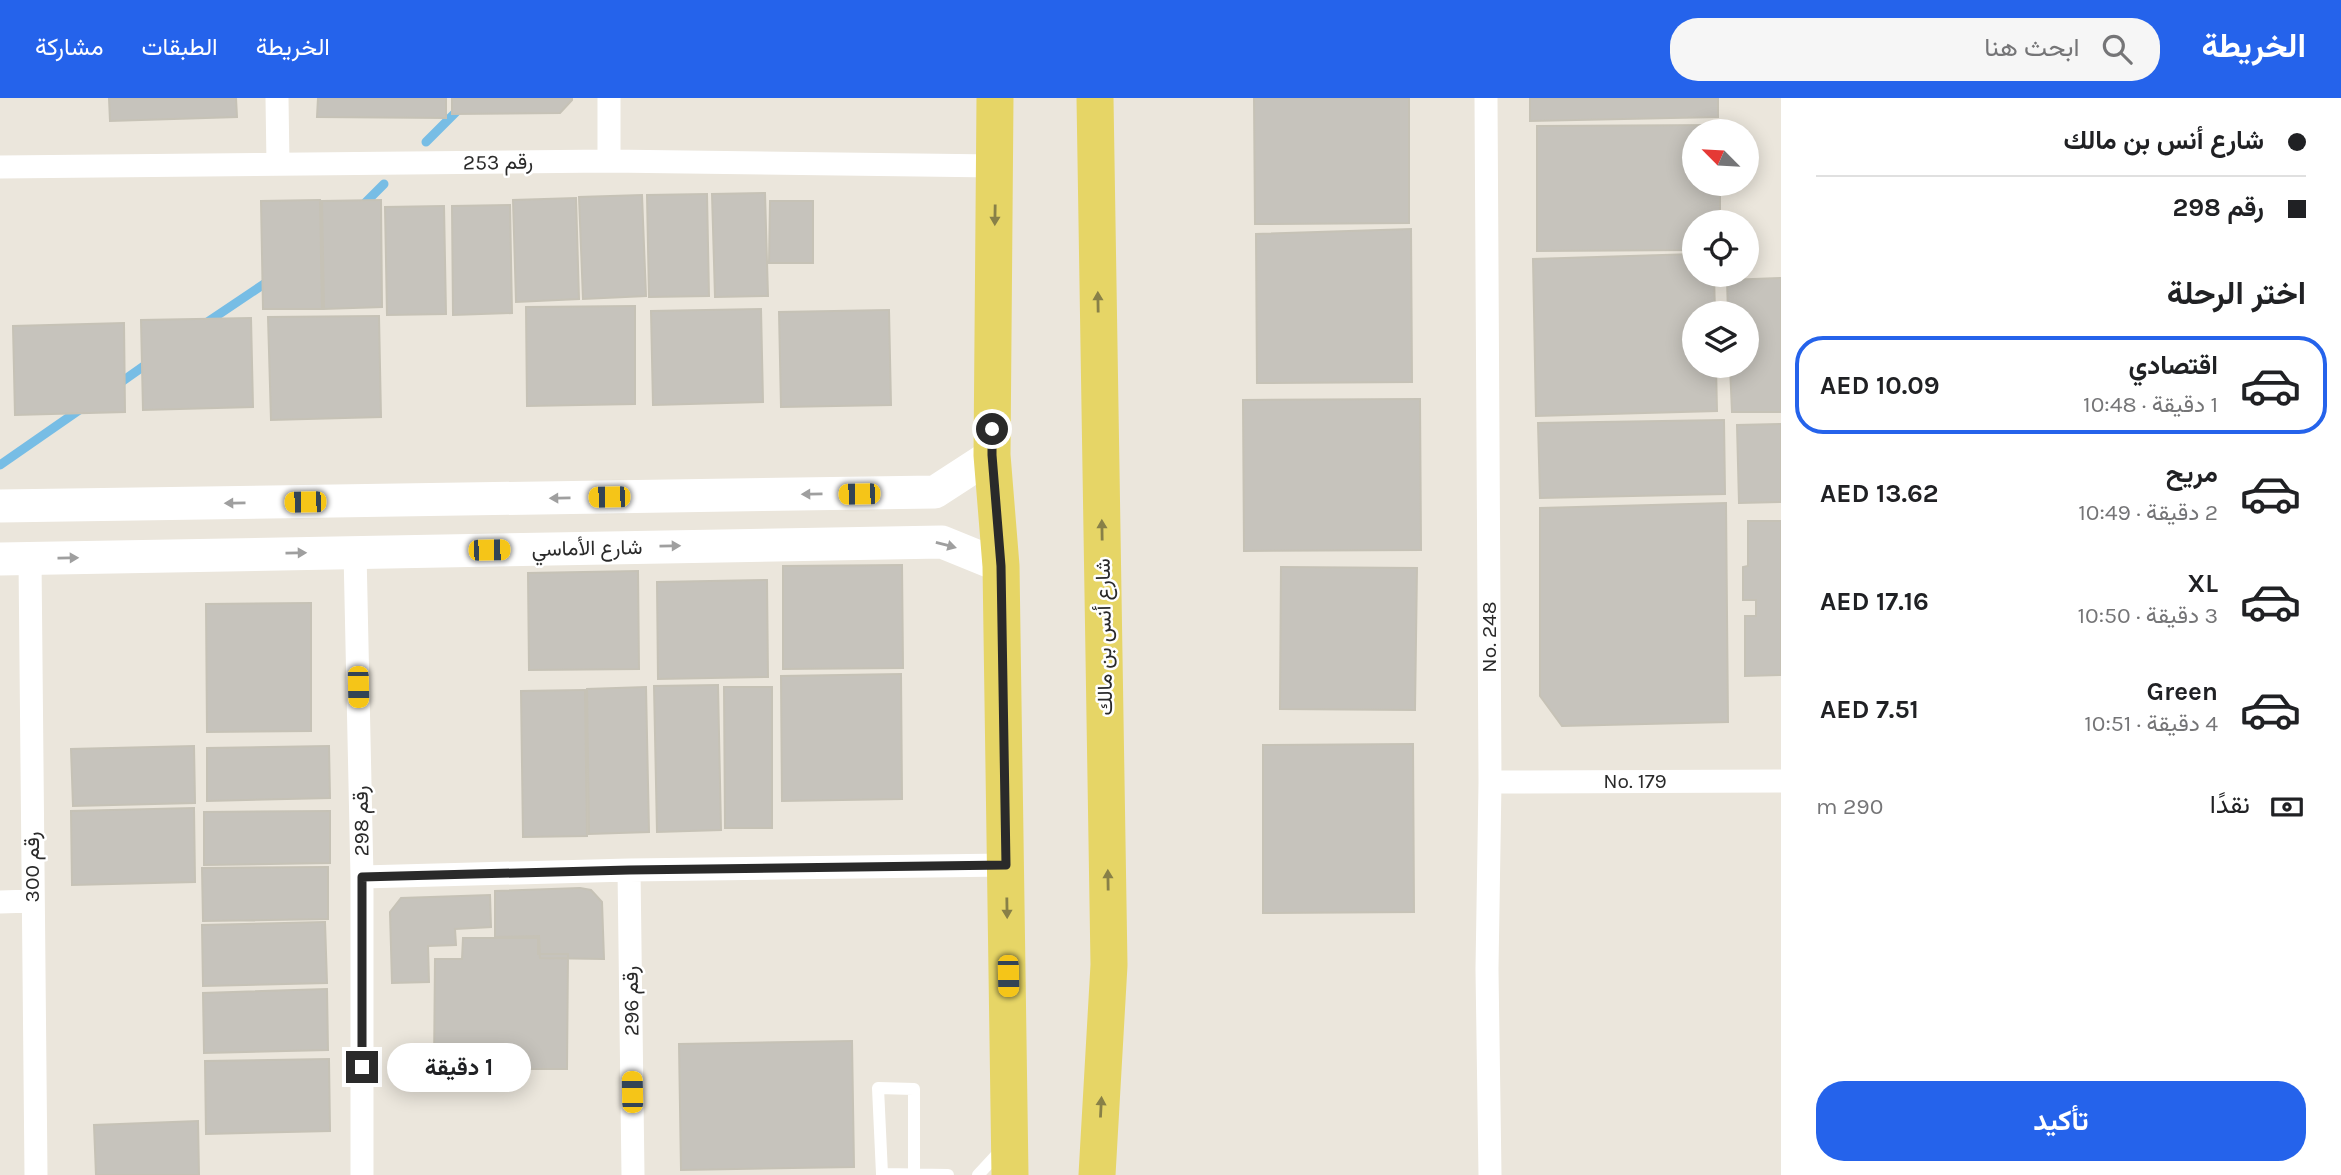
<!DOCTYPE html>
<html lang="ar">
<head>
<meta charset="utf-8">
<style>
	body { margin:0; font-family:Karla,Vazirmatn,sans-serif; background:#f6f6f6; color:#202124; direction:rtl; height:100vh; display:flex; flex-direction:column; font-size:26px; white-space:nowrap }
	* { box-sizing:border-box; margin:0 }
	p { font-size:23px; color:#757577 }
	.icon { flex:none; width:38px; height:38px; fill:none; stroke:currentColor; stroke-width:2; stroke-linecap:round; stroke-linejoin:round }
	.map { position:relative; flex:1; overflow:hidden; direction:ltr }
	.drawer { display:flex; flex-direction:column; background:#fff; width:560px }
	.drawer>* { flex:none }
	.hud { display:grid; align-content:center; height:154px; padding:0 35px; background:#fff }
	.needle { width:46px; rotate:294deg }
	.tools { position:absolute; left:1682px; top:21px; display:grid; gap:14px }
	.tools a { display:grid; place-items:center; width:77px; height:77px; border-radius:50%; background:#fff; box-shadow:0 4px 18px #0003; font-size:35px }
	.end { position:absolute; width:32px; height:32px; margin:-16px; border:9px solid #2a2a2a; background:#fff; box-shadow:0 0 0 4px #fff }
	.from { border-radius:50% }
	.bubble { position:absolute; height:49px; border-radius:24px; background:#fff; box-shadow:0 4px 18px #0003; font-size:23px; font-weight:700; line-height:49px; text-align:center; direction:rtl }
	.car { position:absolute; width:21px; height:42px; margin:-21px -10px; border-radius:9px; box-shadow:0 0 5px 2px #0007; background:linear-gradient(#f5c518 24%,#345 0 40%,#f5c518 0 76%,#345 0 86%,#f5c518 0) }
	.hud b { display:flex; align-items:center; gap:24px; height:66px; font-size:26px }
	.hud b+b { border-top:2px solid #e0e0e0 }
	.hud i { width:18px; height:18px; background:#202124 }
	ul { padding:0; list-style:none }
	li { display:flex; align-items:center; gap:21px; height:98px; margin:0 14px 10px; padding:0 21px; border:4px solid transparent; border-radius:28px }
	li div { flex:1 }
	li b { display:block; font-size:26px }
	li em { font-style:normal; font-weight:700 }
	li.active { border-color:#2563eb }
	li>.icon { width:63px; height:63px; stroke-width:1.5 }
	h2 { padding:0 35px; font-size:32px; line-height:84px }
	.pay { display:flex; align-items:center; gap:18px; height:77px; padding:0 35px; font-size:26px }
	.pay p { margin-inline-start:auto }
	.cta { display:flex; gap:14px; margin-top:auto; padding:14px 35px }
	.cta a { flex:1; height:80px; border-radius:28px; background:#2563eb; color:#fff; font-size:28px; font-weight:700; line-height:80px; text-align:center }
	header { display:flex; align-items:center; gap:42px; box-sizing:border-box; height:98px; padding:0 35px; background:#2563eb; color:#fff }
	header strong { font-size:33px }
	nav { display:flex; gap:38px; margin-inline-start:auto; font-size:24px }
	.search { width:490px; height:63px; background:#f6f6f6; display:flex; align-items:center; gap:18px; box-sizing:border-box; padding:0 24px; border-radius:28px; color:#757577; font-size:26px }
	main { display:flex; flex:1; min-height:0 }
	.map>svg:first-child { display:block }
</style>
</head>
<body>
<header>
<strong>الخريطة</strong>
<div class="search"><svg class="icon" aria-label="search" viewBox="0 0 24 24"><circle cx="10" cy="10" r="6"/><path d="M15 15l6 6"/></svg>ابحث هنا</div>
<nav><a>الخريطة</a><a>الطبقات</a><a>مشاركة</a></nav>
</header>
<main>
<section class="drawer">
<div class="hud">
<b><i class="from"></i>شارع أنس بن مالك</b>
<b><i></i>رقم 298</b>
</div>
<h2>اختر الرحلة</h2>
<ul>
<li class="active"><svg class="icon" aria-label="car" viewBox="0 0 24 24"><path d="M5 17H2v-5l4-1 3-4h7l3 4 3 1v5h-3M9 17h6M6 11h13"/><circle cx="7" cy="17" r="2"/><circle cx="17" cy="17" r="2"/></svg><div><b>اقتصادي</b><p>1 دقيقة · 10:48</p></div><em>AED 10.09</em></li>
<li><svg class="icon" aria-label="car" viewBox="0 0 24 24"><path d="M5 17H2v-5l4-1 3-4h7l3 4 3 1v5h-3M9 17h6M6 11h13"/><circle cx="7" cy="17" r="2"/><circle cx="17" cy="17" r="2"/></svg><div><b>مريح</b><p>2 دقيقة · 10:49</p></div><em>AED 13.62</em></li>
<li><svg class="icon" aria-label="car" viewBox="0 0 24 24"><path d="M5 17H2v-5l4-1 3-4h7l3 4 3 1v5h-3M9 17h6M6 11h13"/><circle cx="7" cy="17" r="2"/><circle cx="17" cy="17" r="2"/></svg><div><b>XL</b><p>3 دقيقة · 10:50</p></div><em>AED 17.16</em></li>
<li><svg class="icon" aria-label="car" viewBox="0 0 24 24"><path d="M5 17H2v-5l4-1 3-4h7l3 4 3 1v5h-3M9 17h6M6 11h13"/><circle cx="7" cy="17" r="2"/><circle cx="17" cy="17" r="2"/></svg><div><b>Green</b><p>4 دقيقة · 10:51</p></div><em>AED 7.51</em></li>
</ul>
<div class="pay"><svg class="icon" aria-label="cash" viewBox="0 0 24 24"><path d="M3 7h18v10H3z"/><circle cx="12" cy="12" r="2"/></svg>نقدًا<p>290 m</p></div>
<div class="cta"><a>تأكيد</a></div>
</section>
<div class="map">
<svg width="1781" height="1077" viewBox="0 0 1781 1077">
	<rect width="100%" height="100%" fill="#ebe6dc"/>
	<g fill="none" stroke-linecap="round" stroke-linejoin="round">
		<path stroke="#77bde5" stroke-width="9" d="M426,44L470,0
			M360,110L384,86
			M203,227L273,180
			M117,287L151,263
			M0,367L85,308"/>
	</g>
	<path fill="#c6c3bc" stroke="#c6c2b6" stroke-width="2" d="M109,0H236L237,19L110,23Z
		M318,0H446V20L317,19Z
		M452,0H572V2L560,15L452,16Z
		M1254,0H1409V125L1255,126Z
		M1530,0H1718V19L1530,23Z
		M1719,27V33H1694V86H1720V124H1694V152L1537,153V28Z
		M765,95L768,198L715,199L712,96Z
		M707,96L709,198L649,199L647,97Z
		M642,97L646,198L583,201L579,99Z
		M576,100L579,201L516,204L513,102Z
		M320,102L322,211H263L261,103Z
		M381,102L382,209L324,211L322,103Z
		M770,103H813V165H769Z
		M510,107L512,215L453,217L452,108Z
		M444,108L446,216L387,217L385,109Z
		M1411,131L1412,284L1257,285L1256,136Z
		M1694,156V177H1714L1715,215H1694V268H1716L1717,313L1536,318L1533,161Z
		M1781,180V314H1732L1730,268H1746V215H1728L1727,182Z
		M635,208V306L527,308L526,209Z
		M761,211L763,304L653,307L651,213Z
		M889,212L891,307L781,309L779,214Z
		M379,218L381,319L271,322L268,219Z
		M251,220L253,309L143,312L141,222Z
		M124,225L125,314L15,317L13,228Z
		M1420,301L1421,452L1244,453L1243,302Z
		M1724,322L1725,396L1540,400L1538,325Z
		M1781,326V404L1739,405L1737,327Z
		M1726,405L1728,624L1562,628L1540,598V410Z
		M1748,423H1781V577L1745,578V518H1756V502H1743V469L1748,468Z
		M902,467L903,570L783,571V468Z
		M1281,469L1417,470L1415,612L1280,611Z
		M638,473L639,571L529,572L528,475Z
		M767,482L768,579L658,581L657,484Z
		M311,505V633L207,634L206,506Z
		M901,576L902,701L782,703L781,578Z
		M718,587L721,732L657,734L654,588Z
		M646,589L649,734L589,736L587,591Z
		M724,589H772V730H725Z
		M585,592L587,738L523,739L521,593Z
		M1413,646L1414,814L1263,815V647Z
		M194,648L195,705L73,708L71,651Z
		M329,648L330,700L207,703V650Z
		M194,710L195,784L72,787L71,713Z
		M330,713V765L204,767V714Z
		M328,769V821L203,823L202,770Z
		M580,790L591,792L602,804L604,861L540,860L539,838L495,839V793Z
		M490,797L491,829L455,831L456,847L428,848L429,884L392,885L390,814L401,800Z
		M325,824L327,885L203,888L202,827Z
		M463,840H538V856H568L567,971H434L435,861H462Z
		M327,891L328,952L204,955L203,895Z
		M852,943L854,1069L681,1072L679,946Z
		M329,961L330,1033L206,1036L205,963Z
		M198,1023L199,1077H96L94,1027Z"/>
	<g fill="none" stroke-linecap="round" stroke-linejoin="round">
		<path stroke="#fff" stroke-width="12" d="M914,1076V991L878,990L882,1076L948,1077
			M978,1077L1002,1051"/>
		<path stroke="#fff" stroke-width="23" d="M277,0L278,66
			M609,0V63
			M1486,0L1490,684L1487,871L1490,1077
			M0,69L609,63L996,68
			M355,454L362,779V1077
			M30,461L36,1077
			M1490,684L1781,683
			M629,772L633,1077
			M362,779L629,772L1006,767
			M0,804L32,803"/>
		<path stroke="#fff" stroke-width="33" d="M0,408L935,394L992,357
			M0,461L942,444L1001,468"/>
		<path stroke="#e6d566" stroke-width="37" d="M995,0L992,357L1001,468L1010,1077
			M1095,0L1109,867L1097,1077"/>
	</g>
	<defs><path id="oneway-solid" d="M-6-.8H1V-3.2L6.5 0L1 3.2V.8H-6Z" transform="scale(1.75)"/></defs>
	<g fill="#888048">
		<use href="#oneway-solid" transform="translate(995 117) rotate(91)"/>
		<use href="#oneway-solid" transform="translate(1098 204) rotate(-91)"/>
		<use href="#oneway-solid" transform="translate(1102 432) rotate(-91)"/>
		<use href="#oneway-solid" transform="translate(1108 782) rotate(-91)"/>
		<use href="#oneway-solid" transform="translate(1007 810) rotate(89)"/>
		<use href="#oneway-solid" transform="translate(1101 1009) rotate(-87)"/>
	</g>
	<g fill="#9f9f9f">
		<use href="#oneway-solid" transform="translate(812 396) rotate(179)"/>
		<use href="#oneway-solid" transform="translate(560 400) rotate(179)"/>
		<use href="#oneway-solid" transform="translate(235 405) rotate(179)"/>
		<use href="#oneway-solid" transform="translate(946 447) rotate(15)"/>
		<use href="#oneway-solid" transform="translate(670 448) rotate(-1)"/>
		<use href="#oneway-solid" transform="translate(296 455) rotate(-1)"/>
		<use href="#oneway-solid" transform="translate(68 460) rotate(-1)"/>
	</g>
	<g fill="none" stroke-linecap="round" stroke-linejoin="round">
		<path stroke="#2a2a2a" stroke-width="9" d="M362,969V779L629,772L1006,767L1001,468L992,357V331"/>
	</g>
	<g text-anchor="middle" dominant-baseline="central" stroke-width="5" stroke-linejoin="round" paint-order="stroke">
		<g font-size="21" fill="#2a2a2a" stroke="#fff">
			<text transform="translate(498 64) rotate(-1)">رقم 253</text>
			<text transform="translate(587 450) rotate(-1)">شارع الأماسي</text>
			<text transform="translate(1104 539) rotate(-91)">شارع أنس بن مالك</text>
			<text transform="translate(1489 539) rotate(-90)">No. 248</text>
			<text x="1635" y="683">No. 179</text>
			<text transform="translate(361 723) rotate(-91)">رقم 298</text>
			<text transform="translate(32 769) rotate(-90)">رقم 300</text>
			<text transform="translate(631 903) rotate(-91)">رقم 296</text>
		</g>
	</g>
</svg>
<div class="tools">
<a><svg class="needle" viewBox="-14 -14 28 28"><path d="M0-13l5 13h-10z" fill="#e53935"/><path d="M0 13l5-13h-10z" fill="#757577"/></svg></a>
<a><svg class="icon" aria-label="locate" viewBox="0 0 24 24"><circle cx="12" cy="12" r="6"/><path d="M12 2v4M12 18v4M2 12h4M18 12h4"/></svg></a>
<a><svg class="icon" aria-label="layers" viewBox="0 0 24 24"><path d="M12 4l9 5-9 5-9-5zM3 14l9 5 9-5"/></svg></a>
</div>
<i class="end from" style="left:992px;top:331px"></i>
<i class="end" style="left:362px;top:969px"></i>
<div class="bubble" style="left:387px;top:945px;width:144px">1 دقيقة</div>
<i class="car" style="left:859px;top:396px;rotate:269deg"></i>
<i class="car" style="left:609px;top:399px;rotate:269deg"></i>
<i class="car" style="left:305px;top:404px;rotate:269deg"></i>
<i class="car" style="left:489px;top:452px;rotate:89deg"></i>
<i class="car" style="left:358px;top:589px;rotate:179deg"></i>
<i class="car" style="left:1008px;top:878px;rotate:179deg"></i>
<i class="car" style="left:632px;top:994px;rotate:359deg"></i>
</div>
</main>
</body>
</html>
